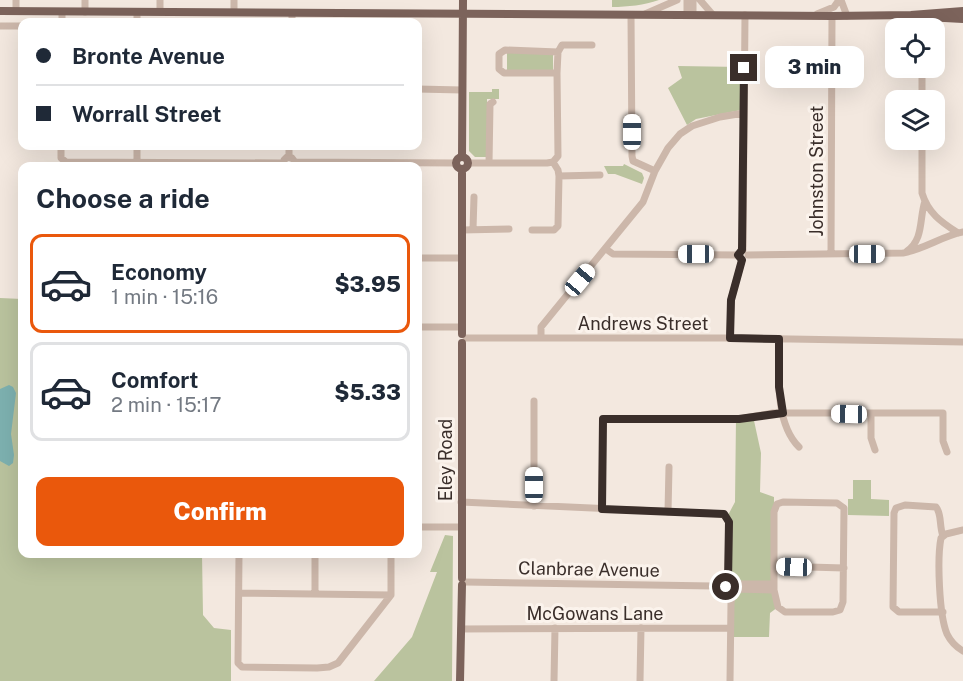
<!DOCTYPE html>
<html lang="en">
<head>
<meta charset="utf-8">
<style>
	body { margin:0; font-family:"Public Sans",sans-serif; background:#f2f2f3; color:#1f2937; height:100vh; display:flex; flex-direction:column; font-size:22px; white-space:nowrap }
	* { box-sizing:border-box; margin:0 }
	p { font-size:20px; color:#747a83 }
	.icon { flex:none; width:33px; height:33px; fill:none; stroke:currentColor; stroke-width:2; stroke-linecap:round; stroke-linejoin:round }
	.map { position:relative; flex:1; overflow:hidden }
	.side { position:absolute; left:18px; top:162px; width:404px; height:396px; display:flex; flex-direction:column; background:#fff; border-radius:12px; box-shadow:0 6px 24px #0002 }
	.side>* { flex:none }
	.banner { position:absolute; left:18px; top:18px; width:404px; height:132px; border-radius:12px; box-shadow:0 6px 24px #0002; display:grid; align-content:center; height:132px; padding:0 18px; background:#fff }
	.buttons { position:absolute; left:885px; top:18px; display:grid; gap:12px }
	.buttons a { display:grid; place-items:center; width:60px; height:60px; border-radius:12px; background:#fff; box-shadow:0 6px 24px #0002; font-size:30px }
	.end { position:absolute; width:27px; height:27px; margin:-14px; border:8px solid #3a2e2a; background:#fff; box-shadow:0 0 0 3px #fff }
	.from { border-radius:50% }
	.bubble { position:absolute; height:42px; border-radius:12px; background:#fff; box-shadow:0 6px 24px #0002; font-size:20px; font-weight:800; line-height:42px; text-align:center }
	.car { position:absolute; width:18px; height:36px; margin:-18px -9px; border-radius:8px; box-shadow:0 0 4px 2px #0007; background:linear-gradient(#fff 24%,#345 0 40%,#fff 0 76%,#345 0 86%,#fff 0) }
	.banner b { display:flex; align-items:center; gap:21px; height:57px; font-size:22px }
	.banner b+b { border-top:2px solid #e0e1e3 }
	.banner i { width:15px; height:15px; background:#1f2937 }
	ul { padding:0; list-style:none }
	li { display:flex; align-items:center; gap:18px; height:99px; margin:0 12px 9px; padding:0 6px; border:3px solid #e0e1e3; border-radius:12px }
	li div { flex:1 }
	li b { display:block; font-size:22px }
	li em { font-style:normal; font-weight:800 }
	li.current { border-color:#ea580c }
	li>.icon { width:54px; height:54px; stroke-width:1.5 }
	h2 { padding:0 18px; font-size:27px; line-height:72px }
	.cta { display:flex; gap:12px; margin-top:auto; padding:12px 18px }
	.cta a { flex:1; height:69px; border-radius:12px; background:#ea580c; color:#fff; font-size:24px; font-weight:800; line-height:69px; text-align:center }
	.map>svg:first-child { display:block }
</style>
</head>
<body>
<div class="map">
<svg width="963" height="681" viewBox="0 0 963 681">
	<rect width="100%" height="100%" fill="#f3e8df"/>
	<path fill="#bac39e" d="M612,0H659C644,5 628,7 612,7Z
		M507,53H553V70H507Z
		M678,66L741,67V110L696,119L687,125L668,88L682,78Z
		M492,89H499V99H487V157H475L469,151V92H492Z
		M624,164L642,173L644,178L642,184L615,174H608L604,166H623Z
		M0,298L22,299V554H202L203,615L214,628L231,630V681H0Z
		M753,416L761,453L760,492L774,497V590L778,607L770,613L769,637H733V583L728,565L727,517L735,502L736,419Z
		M853,480H871V499L889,500V516L848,515V499H853Z
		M445,535L453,536L452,681H374L412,637L437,572H430Z"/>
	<path fill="#7db1b0" d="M9,385L13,387L16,393L11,434L14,455L13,463L9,466L0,461V389Z"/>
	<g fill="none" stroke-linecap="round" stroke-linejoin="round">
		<path stroke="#ccb7aa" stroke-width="7" d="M687,0V15
			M700,0L713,15
			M841,0L847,16
			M16,11V0
			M85,12V0
			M160,12V0
			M234,12V0
			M645,14L677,0
			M817,14L834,7L839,0
			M631,15L632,156L633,161L655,171
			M693,15V0
			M62,22V12
			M137,22V12
			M292,22V13
			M0,26H22
			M920,28V17
			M558,52L562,45H592
			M922,68V100
			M417,89L462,90
			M922,140V193C928,213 941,222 958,233
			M61,146V158L66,162
			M289,157V146
			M137,161V146
			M66,162L283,163
			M295,162L456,163
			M553,162L558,156L557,73H504L499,69V54L505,50L558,52L557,73
			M469,163H547L553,162
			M489,163L490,104L493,102
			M284,166V160L287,157L292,158L295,162
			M559,176L600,175
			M473,229L474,197
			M462,230L509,229
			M532,230H554L558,226L559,176L558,170L553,162
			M606,249L613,254L738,255
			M743,250L745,15
			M907,251C924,239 919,219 925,201
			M831,254L832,16
			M748,255L903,253C925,249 942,236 963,232
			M417,258H462
			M417,327H462
			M466,338H730L963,342
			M541,338V327L643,202L655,171L668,148L680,134L692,126L720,117L744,113
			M730,338L731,300L742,260
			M779,339C779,373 774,422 799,447
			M534,401V506
			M871,414V438L875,450
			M461,502L724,514L729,522L728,582
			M783,502L837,503L844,508L843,602L840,610L833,612H785L778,607L774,590V512L777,504Z
			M602,509L603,419H739L773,413H943V441L947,452
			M668,512L669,467
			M417,527H461
			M963,530L946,534L941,538C937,558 939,615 947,634C951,642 956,647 963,651
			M239,554L238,663L242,667L317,668L329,667L338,663L391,595V554
			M315,554V594
			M774,566L844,568
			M465,582L713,586L727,590
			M734,584H774
			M734,589L774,590
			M239,593L391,595
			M943,612H899L893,607L894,513L896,508L905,505L936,507C942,514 939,526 943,536
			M461,629L730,628
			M554,681L555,628
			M640,681L641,628
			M730,681L731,603L733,590"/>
		<path stroke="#7c635b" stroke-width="8" d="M0,11L832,16L911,15L963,11
			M926,17L963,19
			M456 163a6 6 0 1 1 12 0a6 6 0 1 1-12 0Z
			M462,157L463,0
			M462,334V170
			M462,578V343
			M460,681L462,585"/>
	</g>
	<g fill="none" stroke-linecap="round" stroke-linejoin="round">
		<path stroke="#3a2e2a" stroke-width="8" d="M726,587L728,582L729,522L724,514L602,509L603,419H739L783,413L779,387V339L730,338L731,300L742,260L738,255L742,250L744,68"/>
	</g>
	<g text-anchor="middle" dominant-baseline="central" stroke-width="6" stroke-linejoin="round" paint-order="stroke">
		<g font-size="18" fill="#3a2e2a" stroke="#fbf3ec">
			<text transform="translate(816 171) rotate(-90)">Johnston Street</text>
			<text x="643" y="323">Andrews Street</text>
			<text transform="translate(445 460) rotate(-90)">Eley Road</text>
			<text transform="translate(589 569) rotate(1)">Clanbrae Avenue</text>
			<text x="595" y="613">McGowans Lane</text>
		</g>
	</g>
</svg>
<div class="buttons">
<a><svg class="icon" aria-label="locate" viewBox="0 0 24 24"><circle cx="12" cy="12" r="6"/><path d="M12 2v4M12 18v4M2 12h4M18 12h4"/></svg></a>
<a><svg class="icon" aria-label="layers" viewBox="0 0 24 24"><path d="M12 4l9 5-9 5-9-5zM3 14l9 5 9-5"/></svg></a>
</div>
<i class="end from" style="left:726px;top:587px"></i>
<i class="end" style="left:744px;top:68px"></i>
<div class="bubble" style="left:765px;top:46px;width:99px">3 min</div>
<i class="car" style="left:632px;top:132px;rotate:0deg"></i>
<i class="car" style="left:696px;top:254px;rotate:270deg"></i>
<i class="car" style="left:867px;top:254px;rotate:90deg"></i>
<i class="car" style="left:580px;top:280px;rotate:40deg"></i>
<i class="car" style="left:849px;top:414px;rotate:271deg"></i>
<i class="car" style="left:534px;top:485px;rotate:0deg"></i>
<i class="car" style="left:794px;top:567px;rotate:272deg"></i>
<div class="banner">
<b><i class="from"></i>Bronte Avenue</b>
<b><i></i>Worrall Street</b>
</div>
<section class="side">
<h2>Choose a ride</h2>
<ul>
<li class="current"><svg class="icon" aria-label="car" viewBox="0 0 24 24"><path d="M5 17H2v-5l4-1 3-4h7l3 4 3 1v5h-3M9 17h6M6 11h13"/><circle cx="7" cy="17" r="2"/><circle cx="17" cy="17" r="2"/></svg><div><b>Economy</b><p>1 min · 15:16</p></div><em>$3.95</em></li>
<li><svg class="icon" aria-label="car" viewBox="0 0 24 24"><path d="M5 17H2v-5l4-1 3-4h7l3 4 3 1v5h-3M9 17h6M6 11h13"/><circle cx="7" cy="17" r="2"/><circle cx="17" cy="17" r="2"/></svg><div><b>Comfort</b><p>2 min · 15:17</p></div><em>$5.33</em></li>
</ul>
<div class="cta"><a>Confirm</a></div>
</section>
</div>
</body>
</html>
